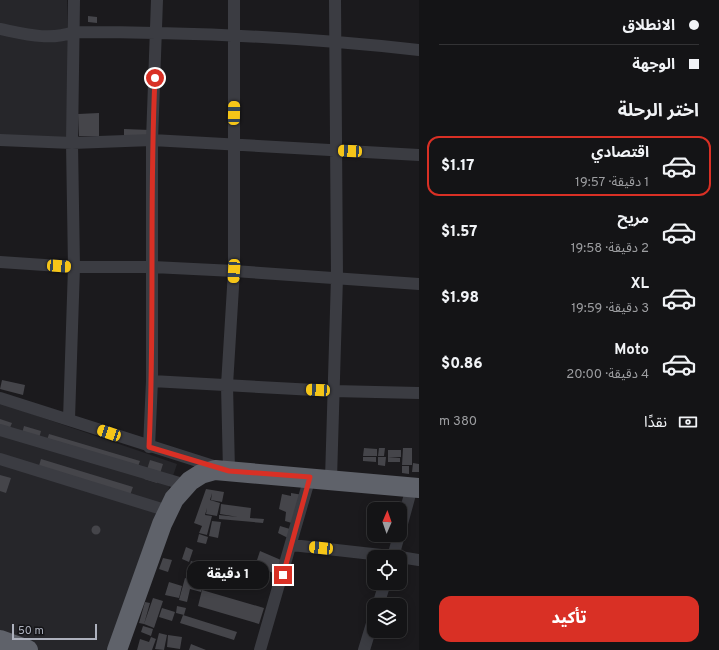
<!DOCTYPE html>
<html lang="ar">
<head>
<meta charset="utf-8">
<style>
	body { margin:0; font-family:Overpass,"Noto Sans Arabic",sans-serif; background:#1d1d1f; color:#f1f3f6; direction:rtl; height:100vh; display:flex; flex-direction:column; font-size:15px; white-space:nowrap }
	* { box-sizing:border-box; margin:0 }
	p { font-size:13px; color:#9d9ea1 }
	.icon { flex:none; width:22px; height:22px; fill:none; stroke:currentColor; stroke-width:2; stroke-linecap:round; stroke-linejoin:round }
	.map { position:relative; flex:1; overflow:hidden; direction:ltr }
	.panel { display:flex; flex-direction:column; background:#141416; width:300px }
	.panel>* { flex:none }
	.banner { display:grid; align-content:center; height:88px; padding:0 20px; background:#141416 }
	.needle { width:26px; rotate:2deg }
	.controls { position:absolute; left:367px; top:502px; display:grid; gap:8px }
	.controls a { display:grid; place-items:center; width:40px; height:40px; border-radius:8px; background:#141416; box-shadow:0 2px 10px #0003,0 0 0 1px #333335; font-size:20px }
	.scale { position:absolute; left:12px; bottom:10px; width:85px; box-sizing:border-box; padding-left:4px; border:2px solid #adb1bd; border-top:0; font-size:11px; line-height:14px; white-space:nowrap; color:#adb1bd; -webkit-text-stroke:3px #151518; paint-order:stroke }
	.end { position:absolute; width:18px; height:18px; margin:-9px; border:5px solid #d93025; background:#fff; box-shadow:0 0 0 2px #fff }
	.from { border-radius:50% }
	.bubble { position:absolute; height:28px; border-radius:12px; background:#141416; box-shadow:0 2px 10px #0003,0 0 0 1px #333335; font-size:13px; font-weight:800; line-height:28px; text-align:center; direction:rtl }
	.car { position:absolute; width:12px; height:24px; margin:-12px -6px; border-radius:5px; box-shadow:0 0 3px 1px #0007; background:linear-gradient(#f5c518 24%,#345 0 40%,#f5c518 0 76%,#345 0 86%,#f5c518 0) }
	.banner b { display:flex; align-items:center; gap:14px; height:38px; font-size:15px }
	.banner b+b { border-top:1px solid #333335 }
	.banner i { width:10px; height:10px; background:#f1f3f6 }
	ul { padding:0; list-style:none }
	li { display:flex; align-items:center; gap:12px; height:60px; margin:0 8px 6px; padding:0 12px; border:2px solid transparent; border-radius:12px }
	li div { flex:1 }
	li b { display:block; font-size:15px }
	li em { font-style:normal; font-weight:800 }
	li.selected { border-color:#d93025 }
	li>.icon { width:36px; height:36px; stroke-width:1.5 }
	h2 { padding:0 20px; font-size:18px; line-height:48px }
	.pay { display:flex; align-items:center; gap:10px; height:44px; padding:0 20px; font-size:15px }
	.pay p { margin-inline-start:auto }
	.action { display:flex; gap:8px; margin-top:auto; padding:8px 20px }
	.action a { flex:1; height:46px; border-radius:12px; background:#d93025; color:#fff; font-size:16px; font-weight:800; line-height:46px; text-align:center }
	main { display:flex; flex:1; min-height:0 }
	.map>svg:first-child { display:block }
</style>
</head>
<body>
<main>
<section class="panel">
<div class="banner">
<b><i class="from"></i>الانطلاق</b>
<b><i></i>الوجهة</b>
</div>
<h2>اختر الرحلة</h2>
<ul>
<li class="selected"><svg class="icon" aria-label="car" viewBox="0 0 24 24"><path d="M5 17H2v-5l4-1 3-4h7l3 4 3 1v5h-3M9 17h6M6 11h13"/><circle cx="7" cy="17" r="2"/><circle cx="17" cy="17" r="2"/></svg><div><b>اقتصادي</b><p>1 دقيقة · 19:57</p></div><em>$1.17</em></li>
<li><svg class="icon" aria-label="car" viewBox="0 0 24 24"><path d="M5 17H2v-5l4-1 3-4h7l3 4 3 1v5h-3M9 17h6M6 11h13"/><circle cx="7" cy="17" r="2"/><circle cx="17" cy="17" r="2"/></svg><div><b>مريح</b><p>2 دقيقة · 19:58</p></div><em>$1.57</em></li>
<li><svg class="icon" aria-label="car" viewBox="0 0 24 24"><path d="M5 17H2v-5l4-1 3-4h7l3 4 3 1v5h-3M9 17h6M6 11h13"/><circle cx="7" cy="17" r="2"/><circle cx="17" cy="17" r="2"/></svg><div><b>XL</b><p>3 دقيقة · 19:59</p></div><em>$1.98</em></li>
<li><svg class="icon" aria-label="car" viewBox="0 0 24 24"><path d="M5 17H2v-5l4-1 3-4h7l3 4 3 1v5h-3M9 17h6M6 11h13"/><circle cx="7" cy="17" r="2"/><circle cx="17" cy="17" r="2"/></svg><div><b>Moto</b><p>4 دقيقة · 20:00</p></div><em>$0.86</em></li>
</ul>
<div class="pay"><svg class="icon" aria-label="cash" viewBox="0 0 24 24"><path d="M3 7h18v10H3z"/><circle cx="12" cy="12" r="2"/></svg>نقدًا<p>380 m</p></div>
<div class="action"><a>تأكيد</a></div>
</section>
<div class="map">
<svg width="419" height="650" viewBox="0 0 419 650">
	<rect width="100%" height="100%" fill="#1b1a1d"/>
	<path fill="#26262a" d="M0,0H67L69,148L0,144Z
		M0,403L177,464L115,650H0Z"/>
	<path fill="#45454a" d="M88,16L97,17V23L88,22Z
		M99,113V136H79L78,114Z
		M124,129L150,130L149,137L124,136Z
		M2,380L25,385L23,395L0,389Z
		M0,419L12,423L9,430L0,427Z
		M24,426L41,431L37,446L20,441Z
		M49,434L140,461L136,472L45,446Z
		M364,448L377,449V456H363Z
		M379,448H385L384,456H378Z
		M403,448H412V465H402Z
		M388,450H401V457H388Z
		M363,457H376V462L363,461Z
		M378,457H386L385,466L378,465Z
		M388,457L400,458V462H388Z
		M41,459L133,487L129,498L38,469Z
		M150,460L163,464L157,483L144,479Z
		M413,463L419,464V472H412Z
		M402,466H409V474L402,473Z
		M0,475L11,478L6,493L0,491Z
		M206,489L224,492L222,502L211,500L212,493L210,500L220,503L217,516L206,514L207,508L205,515L212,516L207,535L199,533L202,526L194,523Z
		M291,493L303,495L295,524L285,521L286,512L279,509L282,494L291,496Z
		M221,504L251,508L250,518L264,519L263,523L219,519V515L238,517L220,514Z
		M212,521L221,522L218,538L209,536Z
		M91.5 530a4.5 4.5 0 1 1 9 0a4.5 4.5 0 1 1-9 0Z
		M280,526L290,529L288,538L278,533Z
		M199,534L208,537L206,544L197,542Z
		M186,547L193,550L189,562L182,559Z
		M260,551L281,560L276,574L263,569V566L256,563Z
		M163,558L172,560L168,572L159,569Z
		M191,561L202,565L197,580L186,577Z
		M185,578L203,583L201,592L190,589L187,602L179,600Z
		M169,582L182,586L179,598L165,595Z
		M202,590L264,608L259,624L198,606Z
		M153,598L163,601L154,628L144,624Z
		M145,602L150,603L144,624L139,623Z
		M177,606L186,608L184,615L176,613Z
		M162,608L175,612L172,621L159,617Z
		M183,615L237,632L234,640L180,623Z
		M143,626L153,629L151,636L141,632Z
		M159,633L167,635L164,650L155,649Z
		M168,635L182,637L180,649L167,647Z
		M151,637L156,639L152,650H144L145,646L144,650H137L140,639L149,642Z
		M191,644L206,650H189Z"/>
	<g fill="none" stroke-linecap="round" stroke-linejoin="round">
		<path stroke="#3b3c42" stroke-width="12" d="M0,29C25,34 49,41 74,32C190,32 304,37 419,50
			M0,140L72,143L152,140L419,155
			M0,262L74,267H153L234,271L419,284
			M152,381L333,391L419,393
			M0,398L229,471L227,385L234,271V0
			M69,419L74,267L72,143L74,0
			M0,430L186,485
			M149,447L152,381V140L157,0
			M0,459L168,511
			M331,479L337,277L335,0
			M400,531L412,487
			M292,545L399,557
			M393,557L399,535
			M400,557L419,560
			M378,605L385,583
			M260,650L310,477
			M364,650L374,617"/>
		<path stroke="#5f626a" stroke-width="20" d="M0,640L28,650
			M117,650L162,524L174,499L190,481L201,474L215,470L419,488"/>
	</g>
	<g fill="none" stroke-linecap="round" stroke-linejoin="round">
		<path stroke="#d93025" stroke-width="5" d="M155,78C149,201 155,324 149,447L229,471L310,477L283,575"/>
	</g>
</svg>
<div class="controls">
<a><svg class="needle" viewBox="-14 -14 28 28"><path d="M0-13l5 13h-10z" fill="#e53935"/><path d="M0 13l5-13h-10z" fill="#9d9ea1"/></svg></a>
<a><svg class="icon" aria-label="locate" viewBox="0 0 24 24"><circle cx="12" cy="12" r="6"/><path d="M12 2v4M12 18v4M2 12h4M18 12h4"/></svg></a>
<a><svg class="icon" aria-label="layers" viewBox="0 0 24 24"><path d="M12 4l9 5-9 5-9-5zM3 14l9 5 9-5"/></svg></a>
</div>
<div class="scale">50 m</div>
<i class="end from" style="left:155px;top:78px"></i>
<i class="end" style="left:283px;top:575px"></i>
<div class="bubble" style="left:187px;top:561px;width:82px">1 دقيقة</div>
<i class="car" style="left:234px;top:113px;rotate:1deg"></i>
<i class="car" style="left:350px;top:151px;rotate:273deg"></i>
<i class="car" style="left:59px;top:266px;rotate:94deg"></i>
<i class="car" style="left:234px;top:271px;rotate:183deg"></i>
<i class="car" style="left:318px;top:390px;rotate:273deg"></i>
<i class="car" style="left:109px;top:433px;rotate:289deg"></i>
<i class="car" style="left:321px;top:548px;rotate:276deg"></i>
</div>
</main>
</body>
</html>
